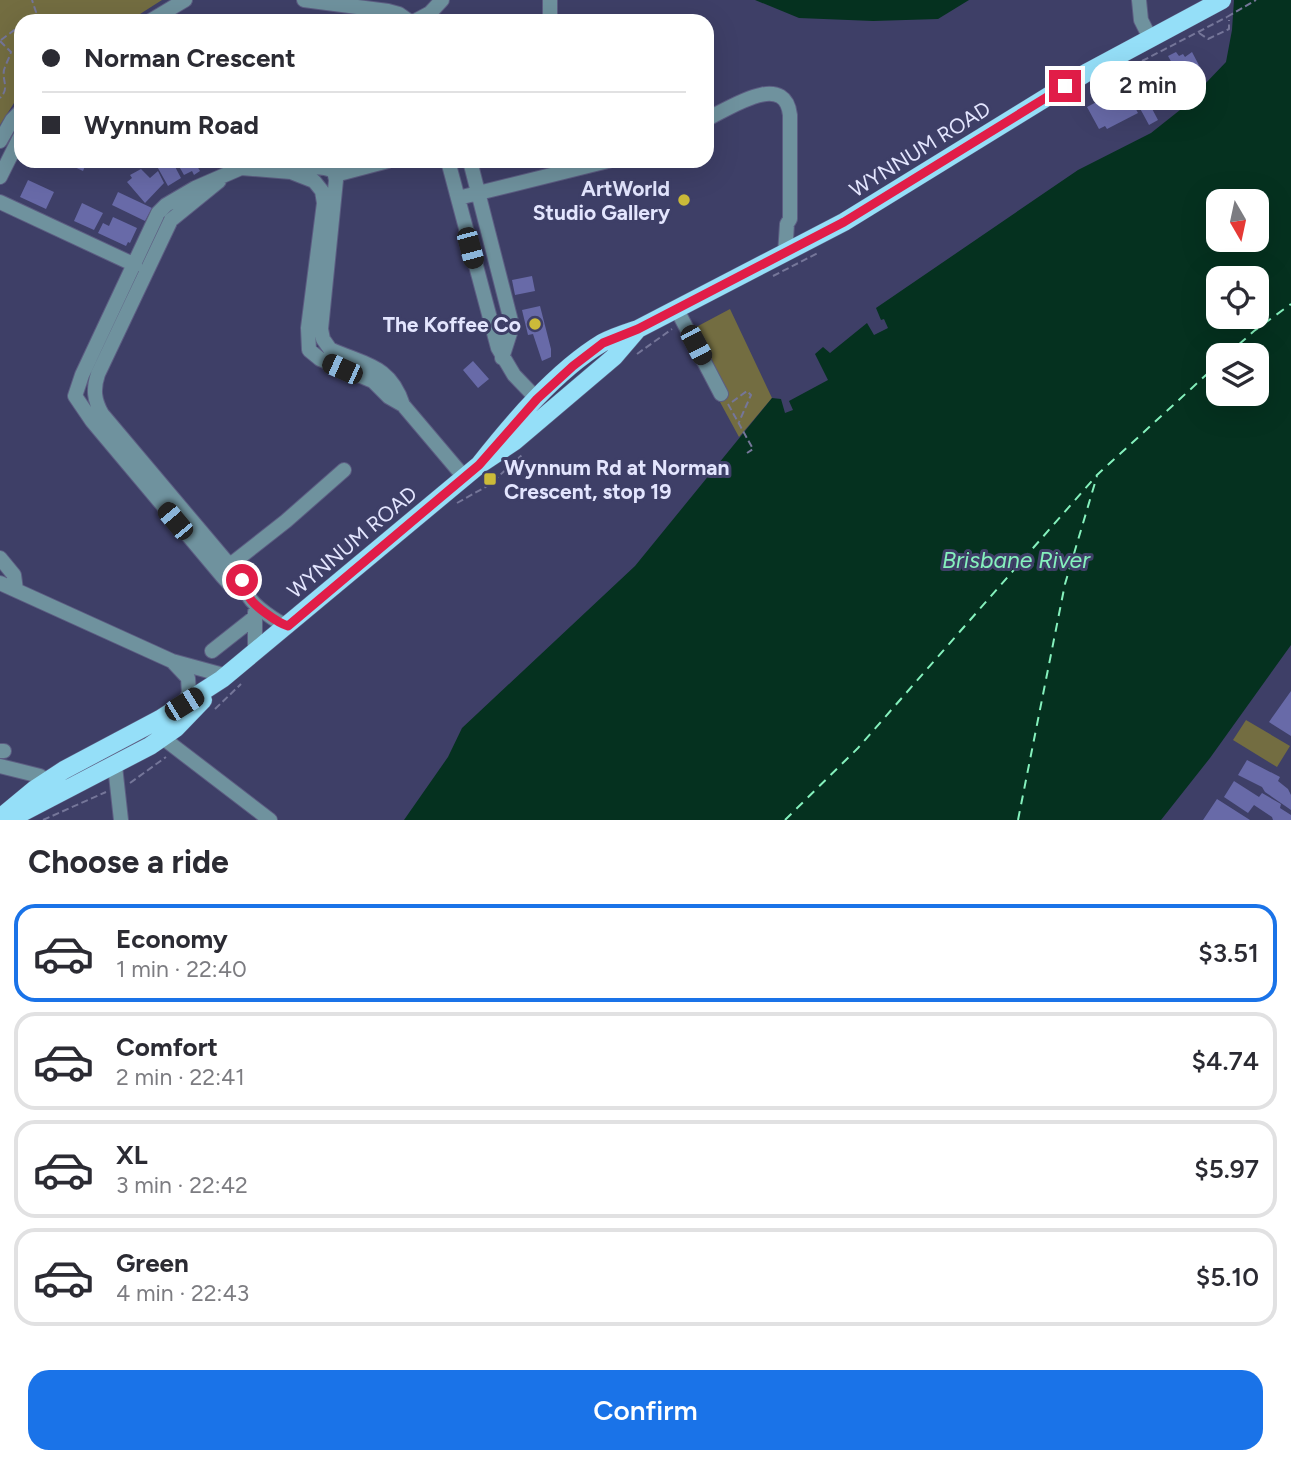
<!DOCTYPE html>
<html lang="en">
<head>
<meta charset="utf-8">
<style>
	body { margin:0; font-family:Figtree,sans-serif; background:#f2f2f3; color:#2b2b33; height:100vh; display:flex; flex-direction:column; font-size:26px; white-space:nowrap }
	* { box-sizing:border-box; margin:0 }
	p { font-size:23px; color:#7c7c81 }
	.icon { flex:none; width:38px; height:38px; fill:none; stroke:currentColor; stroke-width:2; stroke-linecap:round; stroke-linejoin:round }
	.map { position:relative; height:820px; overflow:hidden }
	.panel { display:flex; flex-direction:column; background:#fff; flex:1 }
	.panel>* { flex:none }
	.top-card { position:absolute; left:14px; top:14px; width:700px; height:154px; border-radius:21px; box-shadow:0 7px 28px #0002; display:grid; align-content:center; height:154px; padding:0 28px; background:#fff }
	.needle { width:46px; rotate:171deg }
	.tools { position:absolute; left:1206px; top:189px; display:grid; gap:14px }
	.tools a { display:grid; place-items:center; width:63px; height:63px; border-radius:14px; background:#fff; box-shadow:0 7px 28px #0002; font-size:35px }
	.end { position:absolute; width:32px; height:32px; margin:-16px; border:9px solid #e11d48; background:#fff; box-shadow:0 0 0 4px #fff }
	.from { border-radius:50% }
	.bubble { position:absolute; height:49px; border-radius:21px; background:#fff; box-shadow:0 7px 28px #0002; font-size:23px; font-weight:600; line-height:49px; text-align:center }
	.car { position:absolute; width:21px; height:42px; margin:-21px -10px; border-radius:9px; box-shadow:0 0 5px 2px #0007; background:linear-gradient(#222 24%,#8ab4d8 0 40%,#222 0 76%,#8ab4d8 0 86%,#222 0) }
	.top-card b { display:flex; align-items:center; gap:24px; height:66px; font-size:26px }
	.top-card b+b { border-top:2px solid #e1e1e2 }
	.top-card i { width:18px; height:18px; background:#2b2b33 }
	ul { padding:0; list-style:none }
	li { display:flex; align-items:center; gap:21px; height:98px; margin:0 14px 10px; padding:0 14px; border:4px solid #e1e1e2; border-radius:21px }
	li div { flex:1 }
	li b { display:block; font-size:26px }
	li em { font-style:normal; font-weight:600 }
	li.selected { border-color:#1a73e8 }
	li>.icon { width:63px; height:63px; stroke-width:1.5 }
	h2 { padding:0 28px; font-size:32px; line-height:84px }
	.primary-button { display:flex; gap:14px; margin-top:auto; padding:14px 28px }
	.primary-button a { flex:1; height:80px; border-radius:21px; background:#1a73e8; color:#fff; font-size:28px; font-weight:600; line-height:80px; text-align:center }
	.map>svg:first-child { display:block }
</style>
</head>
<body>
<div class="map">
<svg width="1291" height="820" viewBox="0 0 1291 820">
	<rect width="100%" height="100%" fill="#3e3f67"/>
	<path fill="#736d41" d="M0,0H162L129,21H21V92L0,125Z
		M730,309L772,398L739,437L683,334Z
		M1246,720L1290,746L1277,767L1233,740Z"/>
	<path fill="#05311f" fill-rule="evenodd" d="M755,0H969L938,19L873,21L799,18Z
		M1234,0H1291V645L1210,758L1161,820H404L448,757L462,728L635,566L772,398L781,399L785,413L793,410L789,401L828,380L815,354L823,347L830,353L867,323L874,335L888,328L884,319L881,320L876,308L1078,170L1151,133L1180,110L1226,62L1232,30ZM1218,201H1256V240H1218ZM1256,278V317H1218V278ZM1256,355V394H1218V355Z"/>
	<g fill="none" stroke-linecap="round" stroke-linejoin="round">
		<path stroke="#85f1bd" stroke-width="2" stroke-dasharray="9 7" stroke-linecap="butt" d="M1227,355L1254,331L1291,304
			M785,820L858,748L1097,475L1218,364
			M1018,820L1065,584L1097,476"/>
	</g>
	<path fill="#686aa8" d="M1176,52L1179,56L1183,54L1185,57L1192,52L1202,71L1182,81L1168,56Z
		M1167,61L1188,94L1169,105L1146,69L1151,66L1150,64L1156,62L1161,65Z
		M1148,75L1160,97L1149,103L1158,120L1149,125L1124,79L1130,76L1133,82Z
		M1118,87L1126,102L1131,100L1138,113L1107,129L1105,126L1099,129L1087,107L1106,97L1103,91Z
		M62,161H87L83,171Z
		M154,161H172L181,178L168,186Z
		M176,161H194L200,171L194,175L192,171L184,175Z
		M141,169L150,178L158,171L164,183L145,203L127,182L132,178L130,175Z
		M28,180L54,192L46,209L20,197Z
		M118,192L152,208L145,221L112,205Z
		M82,203L103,213L94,230L74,221Z
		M113,217L137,228L130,243L128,242L126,246L98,233L103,223L109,226Z
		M532,276L535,291L515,295L512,280Z
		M540,306L551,349V357L542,361L533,334L528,335L522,310Z
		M473,361L489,379L478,388L463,370Z
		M1291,691V736L1269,722Z
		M1247,760L1280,777L1278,781L1288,789L1291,795V810L1265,792L1262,787L1238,775Z
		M1234,781L1259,797L1262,793L1281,804L1280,808L1291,815V820H1273L1272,817L1254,805L1248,813L1224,797Z
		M1217,799L1250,820H1203Z"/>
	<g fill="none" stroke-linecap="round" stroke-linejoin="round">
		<g stroke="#5c5d82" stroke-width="16">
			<path id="minor" d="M304,0L388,11L399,14L409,21
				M1139,0L1141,20L1150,38
				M150,21L185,0
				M415,21L430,13L442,0
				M550,21V0
				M707,119C728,109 785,70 790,115V219L787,224L785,254
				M0,141L12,120L21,111
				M448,161L498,348L514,375L537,399
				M470,161L511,321V330L502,358
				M291,172C305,167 320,165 334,171L336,180L321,329L323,339L330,349C364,365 390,364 403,405
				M335,175L388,161
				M0,177L21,135
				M219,181L171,220L98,374C93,389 94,400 102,414L242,580C244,585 245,590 248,595C252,605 278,623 288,626
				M458,198L608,161
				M0,202L135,265
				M676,308L721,394
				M0,558L14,575L16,590
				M230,565L286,521L344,470
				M0,583L172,661L227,676
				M247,594L235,590L223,577L92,421L75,396L82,375L158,213L166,205L195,188L241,168L291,172L314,181L322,191L324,203L308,328L309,350L320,359L373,381L389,397L403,405L464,477
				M255,612V652
				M212,651L255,617
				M173,662L188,678L189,693L184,704
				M163,738L270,820
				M0,751H4
				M0,766L40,776L46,782
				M115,766L121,820"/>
		</g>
		<g stroke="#5c5d82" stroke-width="19">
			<path id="major" d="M479,465C512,423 556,371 602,343C613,337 626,333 638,329L844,222L1086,73L1222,0
				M0,818L35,789L64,770L160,719L222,679L479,465L515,441L614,357L638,329
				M8,820L150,746L176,728L203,700"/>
		</g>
		<path stroke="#757699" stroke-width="2" stroke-dasharray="7 3.5" stroke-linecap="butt" d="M29,21L36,12L32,0
			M1199,33L1208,39L1229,29V20
			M1,40L21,25
			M0,41L11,52C9,58 6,64 4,70C2,82 10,88 0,98
			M1142,61L1227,17
			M773,276L818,253
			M637,354L672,329
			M732,402L747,391L751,395L739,422
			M728,404L753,449L747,453
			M457,503L489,485L522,455
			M215,709L241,684
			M130,783L166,757
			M43,820L106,792"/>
		<use href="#minor" stroke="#6f929e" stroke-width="14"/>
		<use href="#major" stroke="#95dff8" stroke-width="18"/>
		<path stroke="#757699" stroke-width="2" stroke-dasharray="7 3.5" stroke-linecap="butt" d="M1227,17L1256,0"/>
	</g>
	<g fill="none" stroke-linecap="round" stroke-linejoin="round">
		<path stroke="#e11d48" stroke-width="9" d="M242,580C244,585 245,591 248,595C252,605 278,623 288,626L479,465L537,399L573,366L603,343L638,329L844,222L1065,86"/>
	</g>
	<g fill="#cbba39" stroke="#3e3f67" stroke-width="2.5">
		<circle cx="684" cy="200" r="7"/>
		<circle cx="535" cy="324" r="7"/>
		<rect x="483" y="472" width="14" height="14" rx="3.5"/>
	</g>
	<g text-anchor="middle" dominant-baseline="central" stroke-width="6" stroke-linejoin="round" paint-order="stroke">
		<g font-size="21" fill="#e3e5fe" stroke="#3e3f67">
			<text transform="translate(920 149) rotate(-32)">WYNNUM ROAD</text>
			<text transform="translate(352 542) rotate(-40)">WYNNUM ROAD</text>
		</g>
		<g font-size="21" font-weight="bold" fill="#e3e5fe" stroke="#3e3f67" text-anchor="end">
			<text x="670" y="188">ArtWorld<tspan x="670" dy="24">Studio Gallery</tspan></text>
			<text x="521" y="324">The Koffee Co</text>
			<text x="504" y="467" text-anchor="start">Wynnum Rd at Norman<tspan x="504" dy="24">Crescent, stop 19</tspan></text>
		</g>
		<g font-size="23" font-style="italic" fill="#85f1bd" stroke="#3e3f67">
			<text x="1016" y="560">Brisbane River</text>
		</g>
	</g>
</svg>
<div class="tools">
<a><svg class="needle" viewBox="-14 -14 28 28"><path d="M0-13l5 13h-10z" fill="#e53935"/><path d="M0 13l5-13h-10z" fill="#7c7c81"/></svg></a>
<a><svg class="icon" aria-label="locate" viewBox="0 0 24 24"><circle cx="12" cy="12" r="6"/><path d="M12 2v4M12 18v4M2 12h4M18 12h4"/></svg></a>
<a><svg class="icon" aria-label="layers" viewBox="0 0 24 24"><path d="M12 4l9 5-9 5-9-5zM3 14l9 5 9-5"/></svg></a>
</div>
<i class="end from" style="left:242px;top:580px"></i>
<i class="end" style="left:1065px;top:86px"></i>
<div class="bubble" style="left:1090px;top:61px;width:116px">2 min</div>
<i class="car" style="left:470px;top:248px;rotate:165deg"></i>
<i class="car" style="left:696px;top:345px;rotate:152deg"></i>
<i class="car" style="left:342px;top:369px;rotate:294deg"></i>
<i class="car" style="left:175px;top:521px;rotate:320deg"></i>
<i class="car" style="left:184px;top:704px;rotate:58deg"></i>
<div class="top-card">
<b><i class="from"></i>Norman Crescent</b>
<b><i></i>Wynnum Road</b>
</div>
</div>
<section class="panel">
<h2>Choose a ride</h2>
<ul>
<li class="selected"><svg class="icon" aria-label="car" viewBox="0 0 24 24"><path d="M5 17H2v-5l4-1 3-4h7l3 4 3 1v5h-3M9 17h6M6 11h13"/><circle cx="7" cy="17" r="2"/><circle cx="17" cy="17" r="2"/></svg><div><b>Economy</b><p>1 min · 22:40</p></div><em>$3.51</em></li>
<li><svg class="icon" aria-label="car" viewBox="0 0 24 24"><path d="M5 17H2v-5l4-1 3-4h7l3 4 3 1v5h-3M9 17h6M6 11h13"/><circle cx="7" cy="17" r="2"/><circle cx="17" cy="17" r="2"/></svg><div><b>Comfort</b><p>2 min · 22:41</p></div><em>$4.74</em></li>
<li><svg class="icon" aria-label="car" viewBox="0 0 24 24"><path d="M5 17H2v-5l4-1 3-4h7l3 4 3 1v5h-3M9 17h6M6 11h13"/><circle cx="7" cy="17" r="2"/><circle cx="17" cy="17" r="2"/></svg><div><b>XL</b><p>3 min · 22:42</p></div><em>$5.97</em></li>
<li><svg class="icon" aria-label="car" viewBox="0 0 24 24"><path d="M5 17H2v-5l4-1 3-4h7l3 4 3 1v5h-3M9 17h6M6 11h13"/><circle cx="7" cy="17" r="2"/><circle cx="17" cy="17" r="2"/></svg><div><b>Green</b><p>4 min · 22:43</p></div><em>$5.10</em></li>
</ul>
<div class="primary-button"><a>Confirm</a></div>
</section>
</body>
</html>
